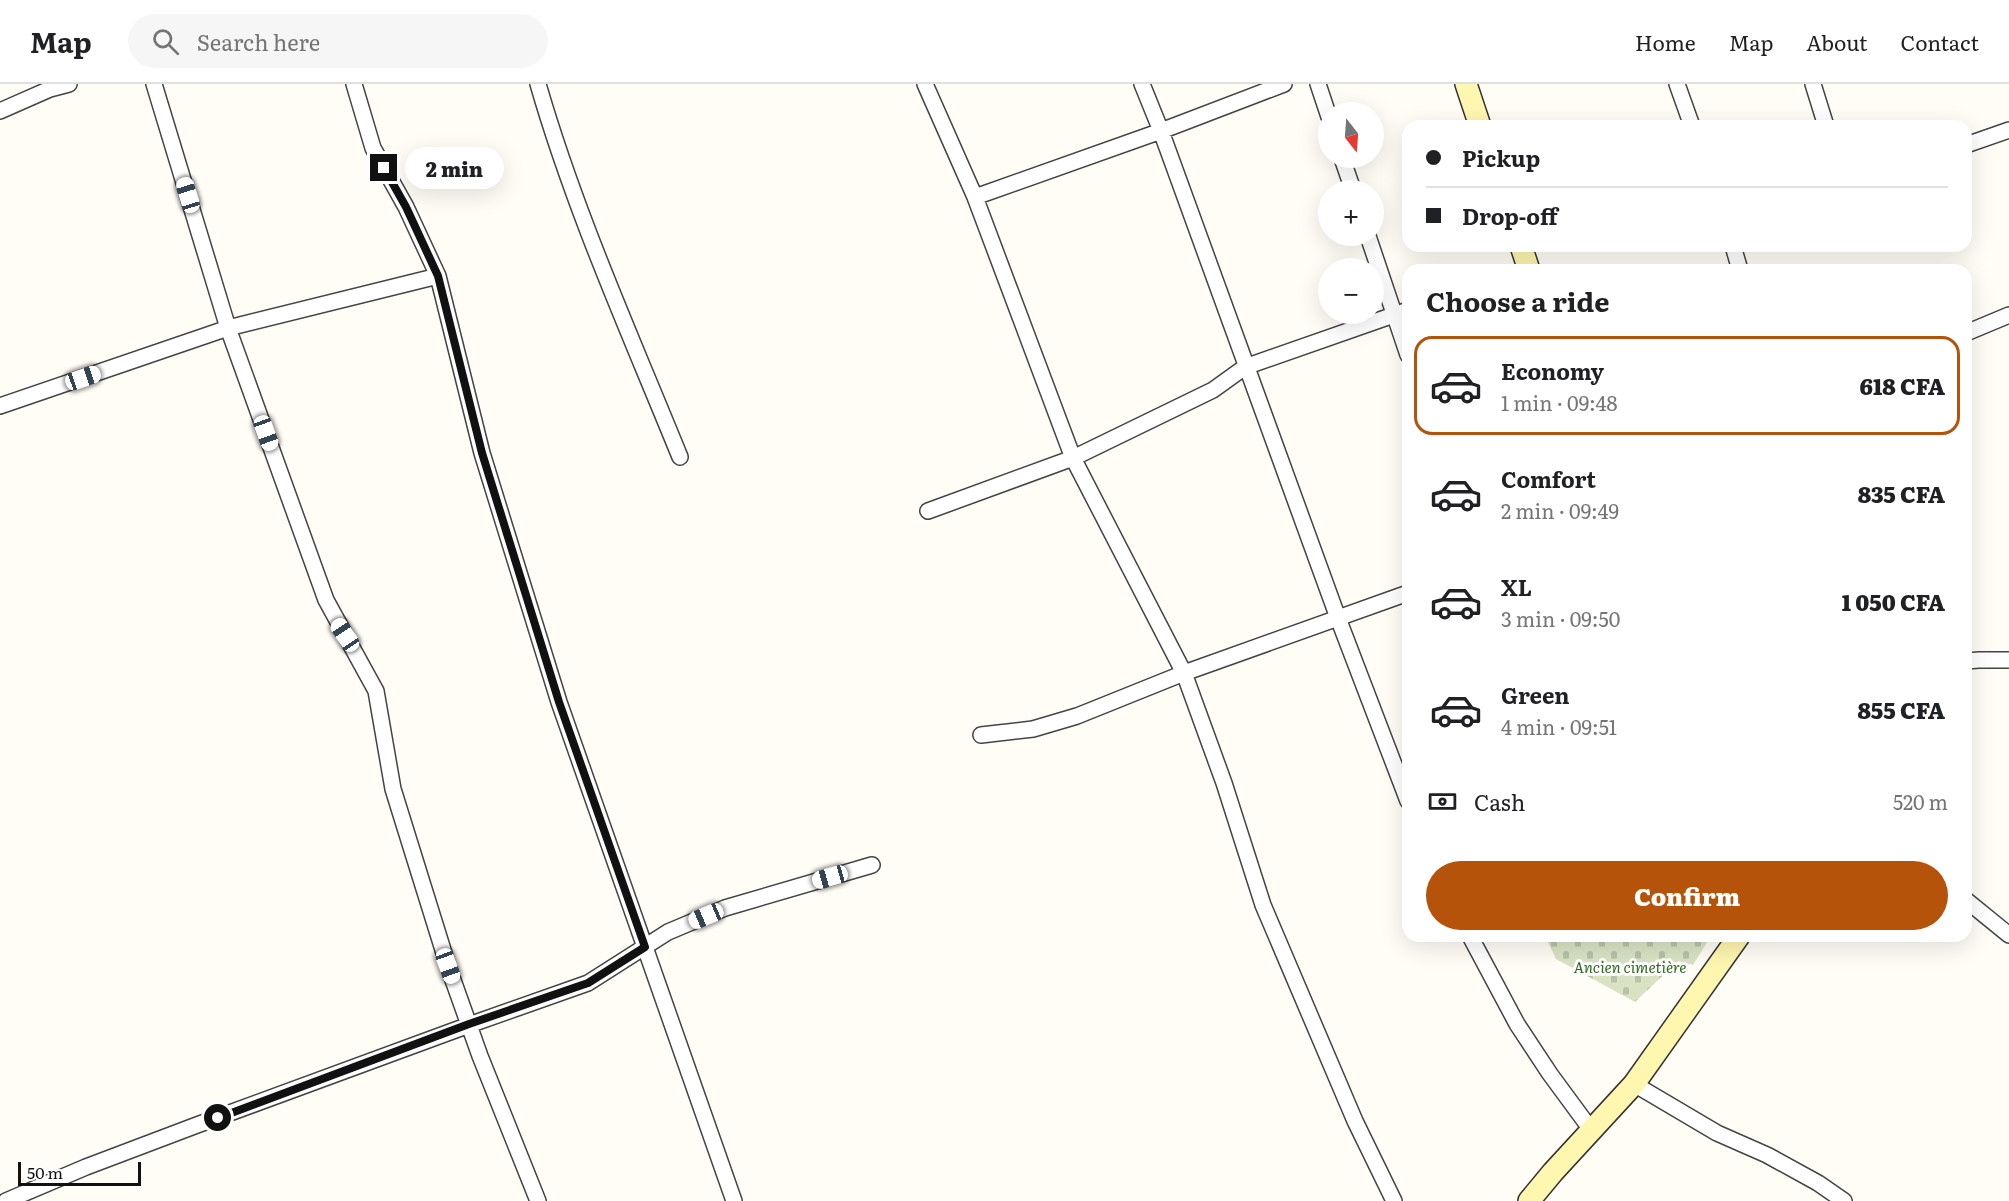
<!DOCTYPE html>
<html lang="en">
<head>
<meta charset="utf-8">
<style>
	body { margin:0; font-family:Literata,serif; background:#f6f6f6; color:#202124; height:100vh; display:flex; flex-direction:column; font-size:22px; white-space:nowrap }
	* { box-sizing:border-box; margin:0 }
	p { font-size:20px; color:#757577 }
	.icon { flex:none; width:33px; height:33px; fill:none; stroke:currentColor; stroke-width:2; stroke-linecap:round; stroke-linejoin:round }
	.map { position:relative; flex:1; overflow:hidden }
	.drawer { position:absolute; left:1402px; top:180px; width:570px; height:678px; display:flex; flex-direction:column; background:#fff; border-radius:18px; box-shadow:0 6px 24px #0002 }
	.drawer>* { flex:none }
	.top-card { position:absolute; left:1402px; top:36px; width:570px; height:132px; border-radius:18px; box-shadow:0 6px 24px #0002; display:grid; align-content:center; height:132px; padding:0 24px; background:#fff }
	.needle { width:39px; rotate:163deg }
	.tools { position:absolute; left:1318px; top:18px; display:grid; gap:12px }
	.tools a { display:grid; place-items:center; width:66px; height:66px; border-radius:50%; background:#fff; box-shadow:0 6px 24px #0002; font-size:30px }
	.scale { position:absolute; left:18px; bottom:15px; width:123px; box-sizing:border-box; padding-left:6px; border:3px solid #111; border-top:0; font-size:16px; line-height:21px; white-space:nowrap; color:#111; -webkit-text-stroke:4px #fff; paint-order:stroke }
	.end { position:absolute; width:27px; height:27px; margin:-14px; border:8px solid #111; background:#fff; box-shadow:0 0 0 3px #fff }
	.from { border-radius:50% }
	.bubble { position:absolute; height:42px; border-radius:21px; background:#fff; box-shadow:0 6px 24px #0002; font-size:20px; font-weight:800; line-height:42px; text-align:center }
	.car { position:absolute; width:18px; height:36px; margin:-18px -9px; border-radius:8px; box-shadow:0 0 4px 2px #0007; background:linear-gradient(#fff 24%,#345 0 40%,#fff 0 76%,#345 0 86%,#fff 0) }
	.top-card b { display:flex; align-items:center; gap:21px; height:57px; font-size:22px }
	.top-card b+b { border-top:2px solid #e0e0e0 }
	.top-card i { width:15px; height:15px; background:#202124 }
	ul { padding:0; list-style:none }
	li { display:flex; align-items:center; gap:18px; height:99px; margin:0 12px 9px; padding:0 12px; border:3px solid transparent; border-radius:18px }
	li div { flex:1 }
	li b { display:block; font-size:22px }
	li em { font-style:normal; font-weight:800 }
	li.on { border-color:#b45309 }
	li>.icon { width:54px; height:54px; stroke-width:1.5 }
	h2 { padding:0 24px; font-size:27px; line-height:72px }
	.pay { display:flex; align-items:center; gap:15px; height:66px; padding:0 24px; font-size:22px }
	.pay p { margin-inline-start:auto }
	.cta { display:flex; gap:12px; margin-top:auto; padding:12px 24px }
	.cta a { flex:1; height:69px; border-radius:36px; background:#b45309; color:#fff; font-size:24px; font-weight:800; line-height:69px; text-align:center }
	header { display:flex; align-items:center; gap:36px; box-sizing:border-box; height:84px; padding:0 30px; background:#fff; border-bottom:2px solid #e0e0e0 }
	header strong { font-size:28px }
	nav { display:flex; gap:33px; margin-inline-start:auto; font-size:21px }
	.search { width:420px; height:54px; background:#f6f6f6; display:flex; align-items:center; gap:15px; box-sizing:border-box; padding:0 21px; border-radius:33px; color:#757577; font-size:22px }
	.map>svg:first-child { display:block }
</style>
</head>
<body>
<header>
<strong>Map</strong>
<div class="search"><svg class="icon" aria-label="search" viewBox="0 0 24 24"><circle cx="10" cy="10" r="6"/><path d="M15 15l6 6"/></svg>Search here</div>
<nav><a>Home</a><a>Map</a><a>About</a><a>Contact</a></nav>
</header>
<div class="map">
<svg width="2009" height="1117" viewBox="0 0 2009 1117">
	<defs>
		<pattern id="cemetery-stones" width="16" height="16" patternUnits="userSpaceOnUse" patternTransform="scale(1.5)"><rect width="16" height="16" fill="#d9e3c4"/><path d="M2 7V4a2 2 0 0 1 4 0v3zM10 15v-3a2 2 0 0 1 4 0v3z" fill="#b9c2a7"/></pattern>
	</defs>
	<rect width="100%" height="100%" fill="#fffdf5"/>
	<path fill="url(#cemetery-stones)" d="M1545,852H1711L1693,881L1678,877L1635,918L1556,875Z"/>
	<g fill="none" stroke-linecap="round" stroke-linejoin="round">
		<g stroke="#444" stroke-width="18">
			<path id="street" d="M154,0L228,244L326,516L376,607L393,705L448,882L480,972L538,1117
				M354,0L373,64L406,123L438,192L482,369L559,618L734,1117
				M538,0C575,128 630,250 680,373
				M925,0L975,113L1073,374L1184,589L1224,699L1263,821L1355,1037L1394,1117
				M1142,0L1161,47L1338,534L1408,717
				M1318,0L1329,33
				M1677,0L1692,42
				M1813,0L1826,42
				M0,27L50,5L69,0
				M1966,61L2009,46
				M1342,74L1353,106
				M975,113L1161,47L1284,0
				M1368,152L1408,271
				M1733,162L1740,186
				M1966,249L2009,231
				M0,322L228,244L438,192
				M928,427L1073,374L1213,306L1245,283L1408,226
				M1966,577L1979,576H2009
				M981,651L1033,645L1077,632L1184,589L1408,509
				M1966,816L2009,851
				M1470,852L1517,940L1550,990L1592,1047
				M1634,1000L1717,1049L1767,1071L1818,1099L1844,1117
				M6,1117L86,1083L197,1041L469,941L588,899L668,848L725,824L872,781"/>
		</g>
		<g stroke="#333" stroke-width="24">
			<path id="secondary" d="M1466,0L1480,42
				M1521,162L1529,186
				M1529,1117L1553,1088L1634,1000L1739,852"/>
		</g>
		<use href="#street" stroke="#fff" stroke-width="15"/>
		<use href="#secondary" stroke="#fff6b0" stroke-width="21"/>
	</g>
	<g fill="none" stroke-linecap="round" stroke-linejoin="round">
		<path stroke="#111" stroke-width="8" d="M218,1034L469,940L588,899L645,863L559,618L482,369L438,192L406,123L384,84"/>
	</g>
	<g text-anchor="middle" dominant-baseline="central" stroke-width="6" stroke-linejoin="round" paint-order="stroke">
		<g font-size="15" font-style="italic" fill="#2f6b1f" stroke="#fff">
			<text x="1630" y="882">Ancien cimetière</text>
		</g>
	</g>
</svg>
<div class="tools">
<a><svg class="needle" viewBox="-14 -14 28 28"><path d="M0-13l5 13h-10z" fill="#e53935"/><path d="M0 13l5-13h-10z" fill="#757577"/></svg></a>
<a>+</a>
<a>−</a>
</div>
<div class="scale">50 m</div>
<i class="end from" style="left:218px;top:1034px"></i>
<i class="end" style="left:384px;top:84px"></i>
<div class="bubble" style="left:405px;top:63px;width:99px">2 min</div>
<i class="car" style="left:188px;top:111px;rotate:343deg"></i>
<i class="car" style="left:83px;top:294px;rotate:71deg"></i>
<i class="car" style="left:266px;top:349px;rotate:160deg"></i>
<i class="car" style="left:345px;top:551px;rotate:326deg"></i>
<i class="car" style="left:830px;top:793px;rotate:254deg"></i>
<i class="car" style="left:706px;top:832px;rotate:247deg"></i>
<i class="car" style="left:448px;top:882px;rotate:160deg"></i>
<div class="top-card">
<b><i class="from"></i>Pickup</b>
<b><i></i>Drop-off</b>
</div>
<section class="drawer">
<h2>Choose a ride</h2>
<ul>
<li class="on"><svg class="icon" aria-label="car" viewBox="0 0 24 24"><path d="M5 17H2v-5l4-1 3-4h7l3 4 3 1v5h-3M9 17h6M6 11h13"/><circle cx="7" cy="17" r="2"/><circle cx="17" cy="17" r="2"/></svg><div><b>Economy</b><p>1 min · 09:48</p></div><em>618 CFA</em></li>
<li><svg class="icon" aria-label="car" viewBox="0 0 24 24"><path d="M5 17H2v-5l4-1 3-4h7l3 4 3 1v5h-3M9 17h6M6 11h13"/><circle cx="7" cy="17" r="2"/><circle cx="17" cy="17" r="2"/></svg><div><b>Comfort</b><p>2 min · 09:49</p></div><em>835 CFA</em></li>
<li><svg class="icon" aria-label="car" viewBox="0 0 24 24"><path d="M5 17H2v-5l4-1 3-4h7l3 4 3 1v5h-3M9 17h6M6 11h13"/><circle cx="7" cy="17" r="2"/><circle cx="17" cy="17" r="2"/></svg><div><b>XL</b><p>3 min · 09:50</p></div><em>1 050 CFA</em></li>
<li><svg class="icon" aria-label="car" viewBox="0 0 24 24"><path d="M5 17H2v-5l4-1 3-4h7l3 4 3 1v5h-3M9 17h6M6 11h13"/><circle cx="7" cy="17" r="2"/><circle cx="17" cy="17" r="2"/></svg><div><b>Green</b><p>4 min · 09:51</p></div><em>855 CFA</em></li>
</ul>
<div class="pay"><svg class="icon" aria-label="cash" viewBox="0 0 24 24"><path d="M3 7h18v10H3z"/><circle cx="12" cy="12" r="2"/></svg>Cash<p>520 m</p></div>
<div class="cta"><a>Confirm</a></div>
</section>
</div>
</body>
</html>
